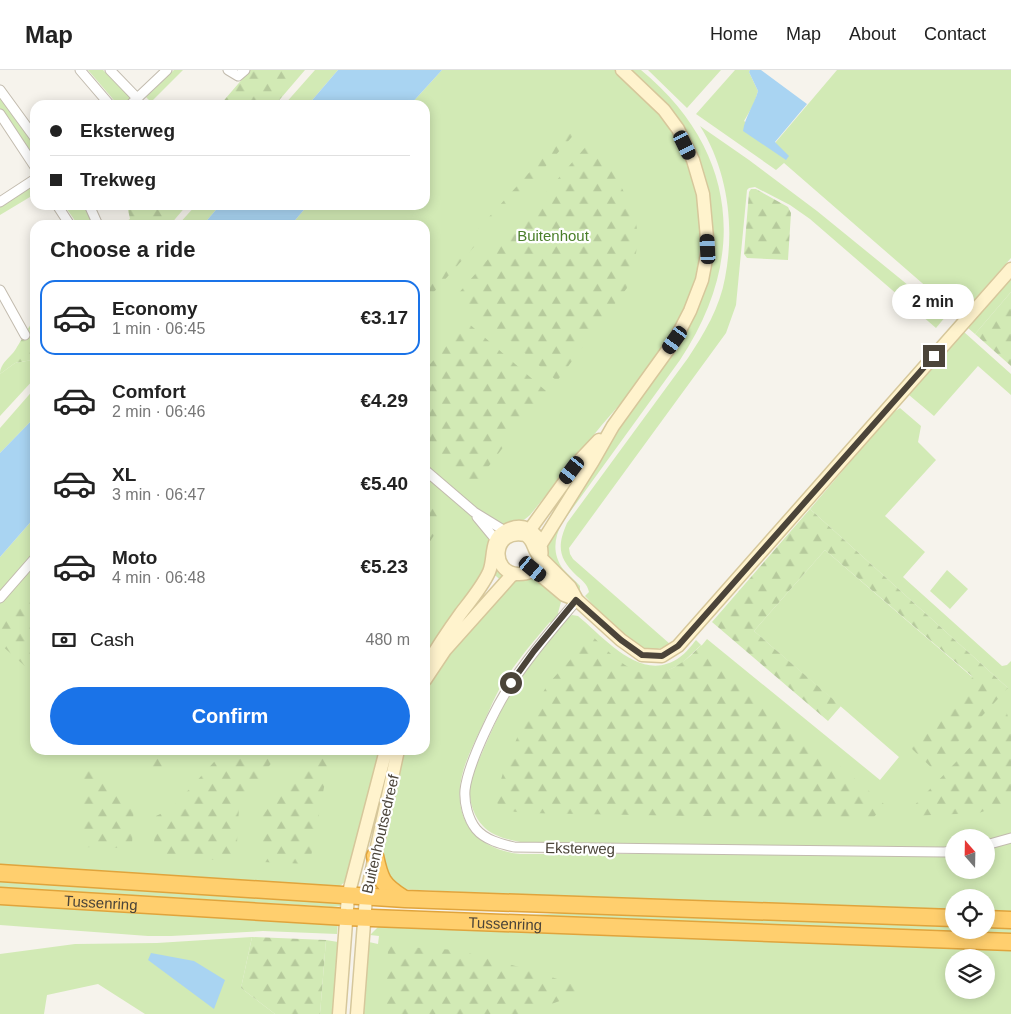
<!DOCTYPE html>
<html lang="en">
<head>
<meta charset="utf-8">
<style>
	body { margin:0; font-family:Arial,sans-serif; background:#f2f2f2; color:#222; height:100vh; display:flex; flex-direction:column; font-size:19px; white-space:nowrap }
	* { box-sizing:border-box; margin:0 }
	p { font-size:16px; color:#767676 }
	.icon { flex:none; width:28px; height:28px; fill:none; stroke:currentColor; stroke-width:2; stroke-linecap:round; stroke-linejoin:round }
	.map { position:relative; flex:1; overflow:hidden }
	.panel { position:absolute; left:30px; top:150px; width:400px; height:535px; display:flex; flex-direction:column; background:#fff; border-radius:15px; box-shadow:0 2px 12px #0003 }
	.panel>* { flex:none }
	.hud { position:absolute; left:30px; top:30px; width:400px; height:110px; border-radius:15px; box-shadow:0 2px 12px #0003; display:grid; align-content:center; height:110px; padding:0 20px; background:#fff }
	.needle { width:32px; rotate:340deg }
	.buttons { position:absolute; left:945px; top:759px; display:grid; gap:10px }
	.buttons a { display:grid; place-items:center; width:50px; height:50px; border-radius:50%; background:#fff; box-shadow:0 2px 12px #0003; font-size:25px }
	.end { position:absolute; width:22px; height:22px; margin:-11px; border:6px solid #4b4439; background:#fff; box-shadow:0 0 0 2px #fff }
	.from { border-radius:50% }
	.bubble { position:absolute; height:35px; border-radius:18px; background:#fff; box-shadow:0 2px 12px #0003; font-size:16px; font-weight:800; line-height:35px; text-align:center }
	.car { position:absolute; width:15px; height:30px; margin:-15px -8px; border-radius:6px; box-shadow:0 0 4px 1px #0007; background:linear-gradient(#222 24%,#8ab4d8 0 40%,#222 0 76%,#8ab4d8 0 86%,#222 0) }
	.hud b { display:flex; align-items:center; gap:18px; height:48px; font-size:19px }
	.hud b+b { border-top:1px solid #e0e0e0 }
	.hud i { width:12px; height:12px; background:#222 }
	ul { padding:0; list-style:none }
	li { display:flex; align-items:center; gap:15px; height:75px; margin:0 10px 8px; padding:0 10px; border:2px solid transparent; border-radius:15px }
	li div { flex:1 }
	li b { display:block; font-size:19px }
	li em { font-style:normal; font-weight:800 }
	li.on { border-color:#1a73e8 }
	li>.icon { width:45px; height:45px; stroke-width:1.5 }
	h2 { padding:0 20px; font-size:22px; line-height:60px }
	.pay { display:flex; align-items:center; gap:12px; height:55px; padding:0 20px; font-size:19px }
	.pay p { margin-inline-start:auto }
	.button { display:flex; gap:10px; margin-top:auto; padding:10px 20px }
	.button a { flex:1; height:58px; border-radius:30px; background:#1a73e8; color:#fff; font-size:20px; font-weight:800; line-height:58px; text-align:center }
	header { display:flex; align-items:center; gap:30px; box-sizing:border-box; height:70px; padding:0 25px; background:#fff; border-bottom:1px solid #e0e0e0 }
	header strong { font-size:24px }
	nav { display:flex; gap:28px; margin-inline-start:auto; font-size:18px }
	.map>svg:first-child { display:block }
</style>
</head>
<body>
<header>
<strong>Map</strong>
<nav><a>Home</a><a>Map</a><a>About</a><a>Contact</a></nav>
</header>
<div class="map">
<svg width="1011" height="944" viewBox="0 0 1011 944">
	<defs>
		<pattern id="forest-firs" width="22" height="20" patternUnits="userSpaceOnUse" patternTransform="scale(1.25)"><rect width="22" height="20" fill="#d2eab5"/><path d="M5 1l3.5 6h-7zM16 11l3.5 6h-7z" fill="#b6ca9c"/></pattern>
	</defs>
	<rect width="100%" height="100%" fill="#f6f3ec"/>
	<path fill="#d2eab5" fill-rule="evenodd" d="M88,0H103L131,28L124,35H118Z
		M174,0H183L151,32L146,27Z
		M315,0H338L308,35H284Z
		M442,0H615C634,17 655,35 669,58C682,77 693,101 698,124C707,165 697,220 677,257C657,293 628,325 601,356C577,385 554,416 530,445C520,454 510,457 497,453L488,465L489,489C514,499 547,507 561,532L558,543L566,549L572,545L578,546C605,568 642,615 680,587C686,583 691,576 696,570L701,575L681,594L665,602H680L707,569L880,710L899,687L754,561L825,480L971,606L1008,618L810,439L892,343L900,338L921,356L918,372L936,390L885,446L925,482L903,507L1002,596L1007,595L1011,591V765L986,773V768H954V777H939L532,774C516,771 495,769 483,756C473,746 468,728 470,714C472,702 480,689 484,678C496,652 507,624 524,600C534,586 546,573 557,559L550,552C534,571 518,589 505,610C496,623 490,639 483,654C474,674 461,697 460,719C457,758 483,780 520,784H954V800H986V778L1011,772V846H986V828H954V845L396,819L380,792L405,680H425V614L506,515L487,498L425,592V155H291L308,135H425V35H410Z
		M628,0H641C738,80 748,188 680,290L562,453C554,468 552,484 563,499C568,505 575,510 580,516V521C562,505 540,493 549,466L643,321L682,270L700,234L710,196L691,76Z
		M648,0H721L687,38Z
		M735,0H750L749,2L758,21L754,34L744,51L775,73L837,0H1011V188L960,246L784,93L776,100L696,44Z
		M0,26L35,74V90L0,39Z
		M700,56L749,90L817,141L946,246L936,258L810,149L790,135L755,117L749,118L747,120L736,235L726,263L569,478L570,484L573,489L670,574C661,579 650,582 640,577C619,567 600,542 585,526L589,522C587,514 583,511 577,506C558,488 557,476 567,453L688,288C704,264 720,237 725,208C735,157 728,101 700,56Z
		M35,115V124L0,145V137Z
		M64,135H83L95,155H78Z
		M196,135H220L203,155H178Z
		M1011,208V222L975,264L968,258Z
		M964,262L1011,304V325L978,296L934,346L909,325Z
		M32,290L35,295V308L0,346V304L15,293Z
		M35,318V347L0,383V358Z
		M35,447V680H381L347,810L340,816L333,818L0,798V487Z
		M947,500L968,519L950,539L930,521Z
		M0,811L341,831L342,836L332,837L166,827L128,829L0,820Z
		M0,831L338,852L337,864L263,861L171,866H148L0,855Z
		M374,840L527,845L592,842L954,857V860H986V858H1011V868Z
		M382,853L1011,878V944H362L369,872L378,874L379,866L370,865ZM954,888H986V920H954Z
		M252,867L241,918L275,944H145L98,914L47,925L44,944H0V884L75,874L157,873Z
		M326,870L338,872L334,944H320Z"/>
	<path fill="url(#forest-firs)" d="M250,0H305L275,35H220Z
		M573,54L579,59L425,232V218Z
		M589,73C608,92 617,106 628,131C631,138 635,146 636,153C640,174 634,198 627,218L557,311L457,225Z
		M751,119H756L788,137L791,143L788,190L747,188L744,184L749,122Z
		M127,135H187L170,155H120L130,149Z
		M1011,222V296L975,264Z
		M35,249V295L32,290L15,293L0,304C0,292 12,287 17,277C23,268 27,258 35,249Z
		M467,252L546,321L473,417L425,372V300Z
		M425,425L448,444L425,479Z
		M810,439L1008,618L933,699L911,678L973,607L825,480L754,561L841,636L828,651L712,552Z
		M35,512V605L0,574V552Z
		M592,566C603,576 613,587 625,595C655,615 681,597 701,575L885,735L872,749L525,743L509,741L499,737L496,730L497,723L506,693L521,659L548,614Z
		M1006,640L1011,658V731L979,743L908,746L906,744Z
		M122,680H187L158,712Z
		M225,680H282L241,731L239,737L236,791L153,786L156,746L171,739Z
		M312,680H331L310,792L309,794L262,792L263,745Z
		M84,686L134,732L132,775L129,778L80,777Z
		M252,867L326,870L320,944H275L241,918Z
		M388,876L457,880L534,901L586,919L571,927L523,944H386Z"/>
	<path fill="#a9d4f2" d="M338,0H442L410,35H308Z
		M750,0H761L807,34L775,72L789,86L786,90L743,61C745,47 754,35 758,21L749,2Z
		M220,135H308L291,155H203Z
		M35,347V447L0,487V383Z
		M151,883L194,891L225,910L214,939L148,890Z"/>
	<g fill="none" stroke-linecap="round" stroke-linejoin="round">
		<g stroke="#c2bbae" stroke-width="11">
			<path id="street" d="M80,0L110,35
				M110,0L138,29
				M228,0L238,6L245,0
				M0,20L35,68
				M130,35L167,0
				M0,44L35,97
				M0,132L35,109
				M57,135L70,155
				M89,135L98,155
				M0,220L25,265
				M425,400L474,442L505,461
				M477,447L496,470
				M0,528L35,488
				M577,530C555,556 532,582 513,611C497,634 468,693 465,720C464,733 468,749 476,759C485,770 501,774 514,777L945,782L954,780
				M986,775L1011,768"/>
		</g>
		<g stroke="#d6c79b" stroke-width="15">
			<path id="secondary" d="M522,464L531,458L581,389L599,370
				M541,474L593,391L613,356L675,270L690,241L702,210L708,179L703,124L693,90L678,59L664,40L622,0
				M533,499L564,525L577,530L621,570L642,585L662,586L678,576L1011,199
				M425,598C436,579 448,561 461,543C471,530 482,517 489,502C495,488 489,470 505,461C542,440 558,505 518,504C490,503 492,458 525,465C534,470 532,476 537,483C539,486 541,488 543,490L570,517L577,530
				M425,610L445,580L511,506L515,504
				M339,944L348,826L386,680
				M357,944L366,827L398,680"/>
		</g>
		<g stroke="#e0a43c" stroke-width="19">
			<g id="highway">
				<path d="M375,786C380,809 382,815 403,828"/>
				<path d="M0,803L405,829L954,848"/>
				<path id="s1" d="M0,826L346,847L1011,872"/>
				<path d="M986,849L1011,850"/>
			</g>
		</g>
		<use href="#street" stroke="#fff" stroke-width="9"/>
		<use href="#secondary" stroke="#fff3cd" stroke-width="12"/>
		<use href="#highway" stroke="#ffcf6e" stroke-width="16"/>
	</g>
	<g fill="none" stroke-linecap="round" stroke-linejoin="round">
		<path stroke="#4b4439" stroke-width="6" d="M511,613L534,581L576,530L621,570L642,585L662,586L678,576L934,286"/>
	</g>
	<g text-anchor="middle" dominant-baseline="central" stroke-width="4.5" stroke-linejoin="round" paint-order="stroke">
		<g font-size="15" fill="#4a7f2a" stroke="#fff">
			<text x="553" y="165">Buitenhout</text>
		</g>
		<g font-size="15" fill="#4b4439" stroke="#fff">
			<text transform="translate(380 764) rotate(-77)">Buitenhoutsedreef</text>
			<text transform="translate(580 778) rotate(1)">Eksterweg</text>
			<text stroke="none"><textPath href="#s1" startOffset="101">Tussenring</textPath></text>
			<text stroke="none"><textPath href="#s1" startOffset="506">Tussenring</textPath></text>
		</g>
	</g>
</svg>
<div class="buttons">
<a><svg class="needle" viewBox="-14 -14 28 28"><path d="M0-13l5 13h-10z" fill="#e53935"/><path d="M0 13l5-13h-10z" fill="#767676"/></svg></a>
<a><svg class="icon" aria-label="locate" viewBox="0 0 24 24"><circle cx="12" cy="12" r="6"/><path d="M12 2v4M12 18v4M2 12h4M18 12h4"/></svg></a>
<a><svg class="icon" aria-label="layers" viewBox="0 0 24 24"><path d="M12 4l9 5-9 5-9-5zM3 14l9 5 9-5"/></svg></a>
</div>
<i class="end from" style="left:511px;top:613px"></i>
<i class="end" style="left:934px;top:286px"></i>
<div class="bubble" style="left:892px;top:214px;width:82px">2 min</div>
<i class="car" style="left:685px;top:75px;rotate:154deg"></i>
<i class="car" style="left:708px;top:179px;rotate:357deg"></i>
<i class="car" style="left:675px;top:270px;rotate:216deg"></i>
<i class="car" style="left:572px;top:400px;rotate:217deg"></i>
<i class="car" style="left:533px;top:499px;rotate:130deg"></i>
<div class="hud">
<b><i class="from"></i>Eksterweg</b>
<b><i></i>Trekweg</b>
</div>
<section class="panel">
<h2>Choose a ride</h2>
<ul>
<li class="on"><svg class="icon" aria-label="car" viewBox="0 0 24 24"><path d="M5 17H2v-5l4-1 3-4h7l3 4 3 1v5h-3M9 17h6M6 11h13"/><circle cx="7" cy="17" r="2"/><circle cx="17" cy="17" r="2"/></svg><div><b>Economy</b><p>1 min · 06:45</p></div><em>€3.17</em></li>
<li><svg class="icon" aria-label="car" viewBox="0 0 24 24"><path d="M5 17H2v-5l4-1 3-4h7l3 4 3 1v5h-3M9 17h6M6 11h13"/><circle cx="7" cy="17" r="2"/><circle cx="17" cy="17" r="2"/></svg><div><b>Comfort</b><p>2 min · 06:46</p></div><em>€4.29</em></li>
<li><svg class="icon" aria-label="car" viewBox="0 0 24 24"><path d="M5 17H2v-5l4-1 3-4h7l3 4 3 1v5h-3M9 17h6M6 11h13"/><circle cx="7" cy="17" r="2"/><circle cx="17" cy="17" r="2"/></svg><div><b>XL</b><p>3 min · 06:47</p></div><em>€5.40</em></li>
<li><svg class="icon" aria-label="car" viewBox="0 0 24 24"><path d="M5 17H2v-5l4-1 3-4h7l3 4 3 1v5h-3M9 17h6M6 11h13"/><circle cx="7" cy="17" r="2"/><circle cx="17" cy="17" r="2"/></svg><div><b>Moto</b><p>4 min · 06:48</p></div><em>€5.23</em></li>
</ul>
<div class="pay"><svg class="icon" aria-label="cash" viewBox="0 0 24 24"><path d="M3 7h18v10H3z"/><circle cx="12" cy="12" r="2"/></svg>Cash<p>480 m</p></div>
<div class="button"><a>Confirm</a></div>
</section>
</div>
</body>
</html>
